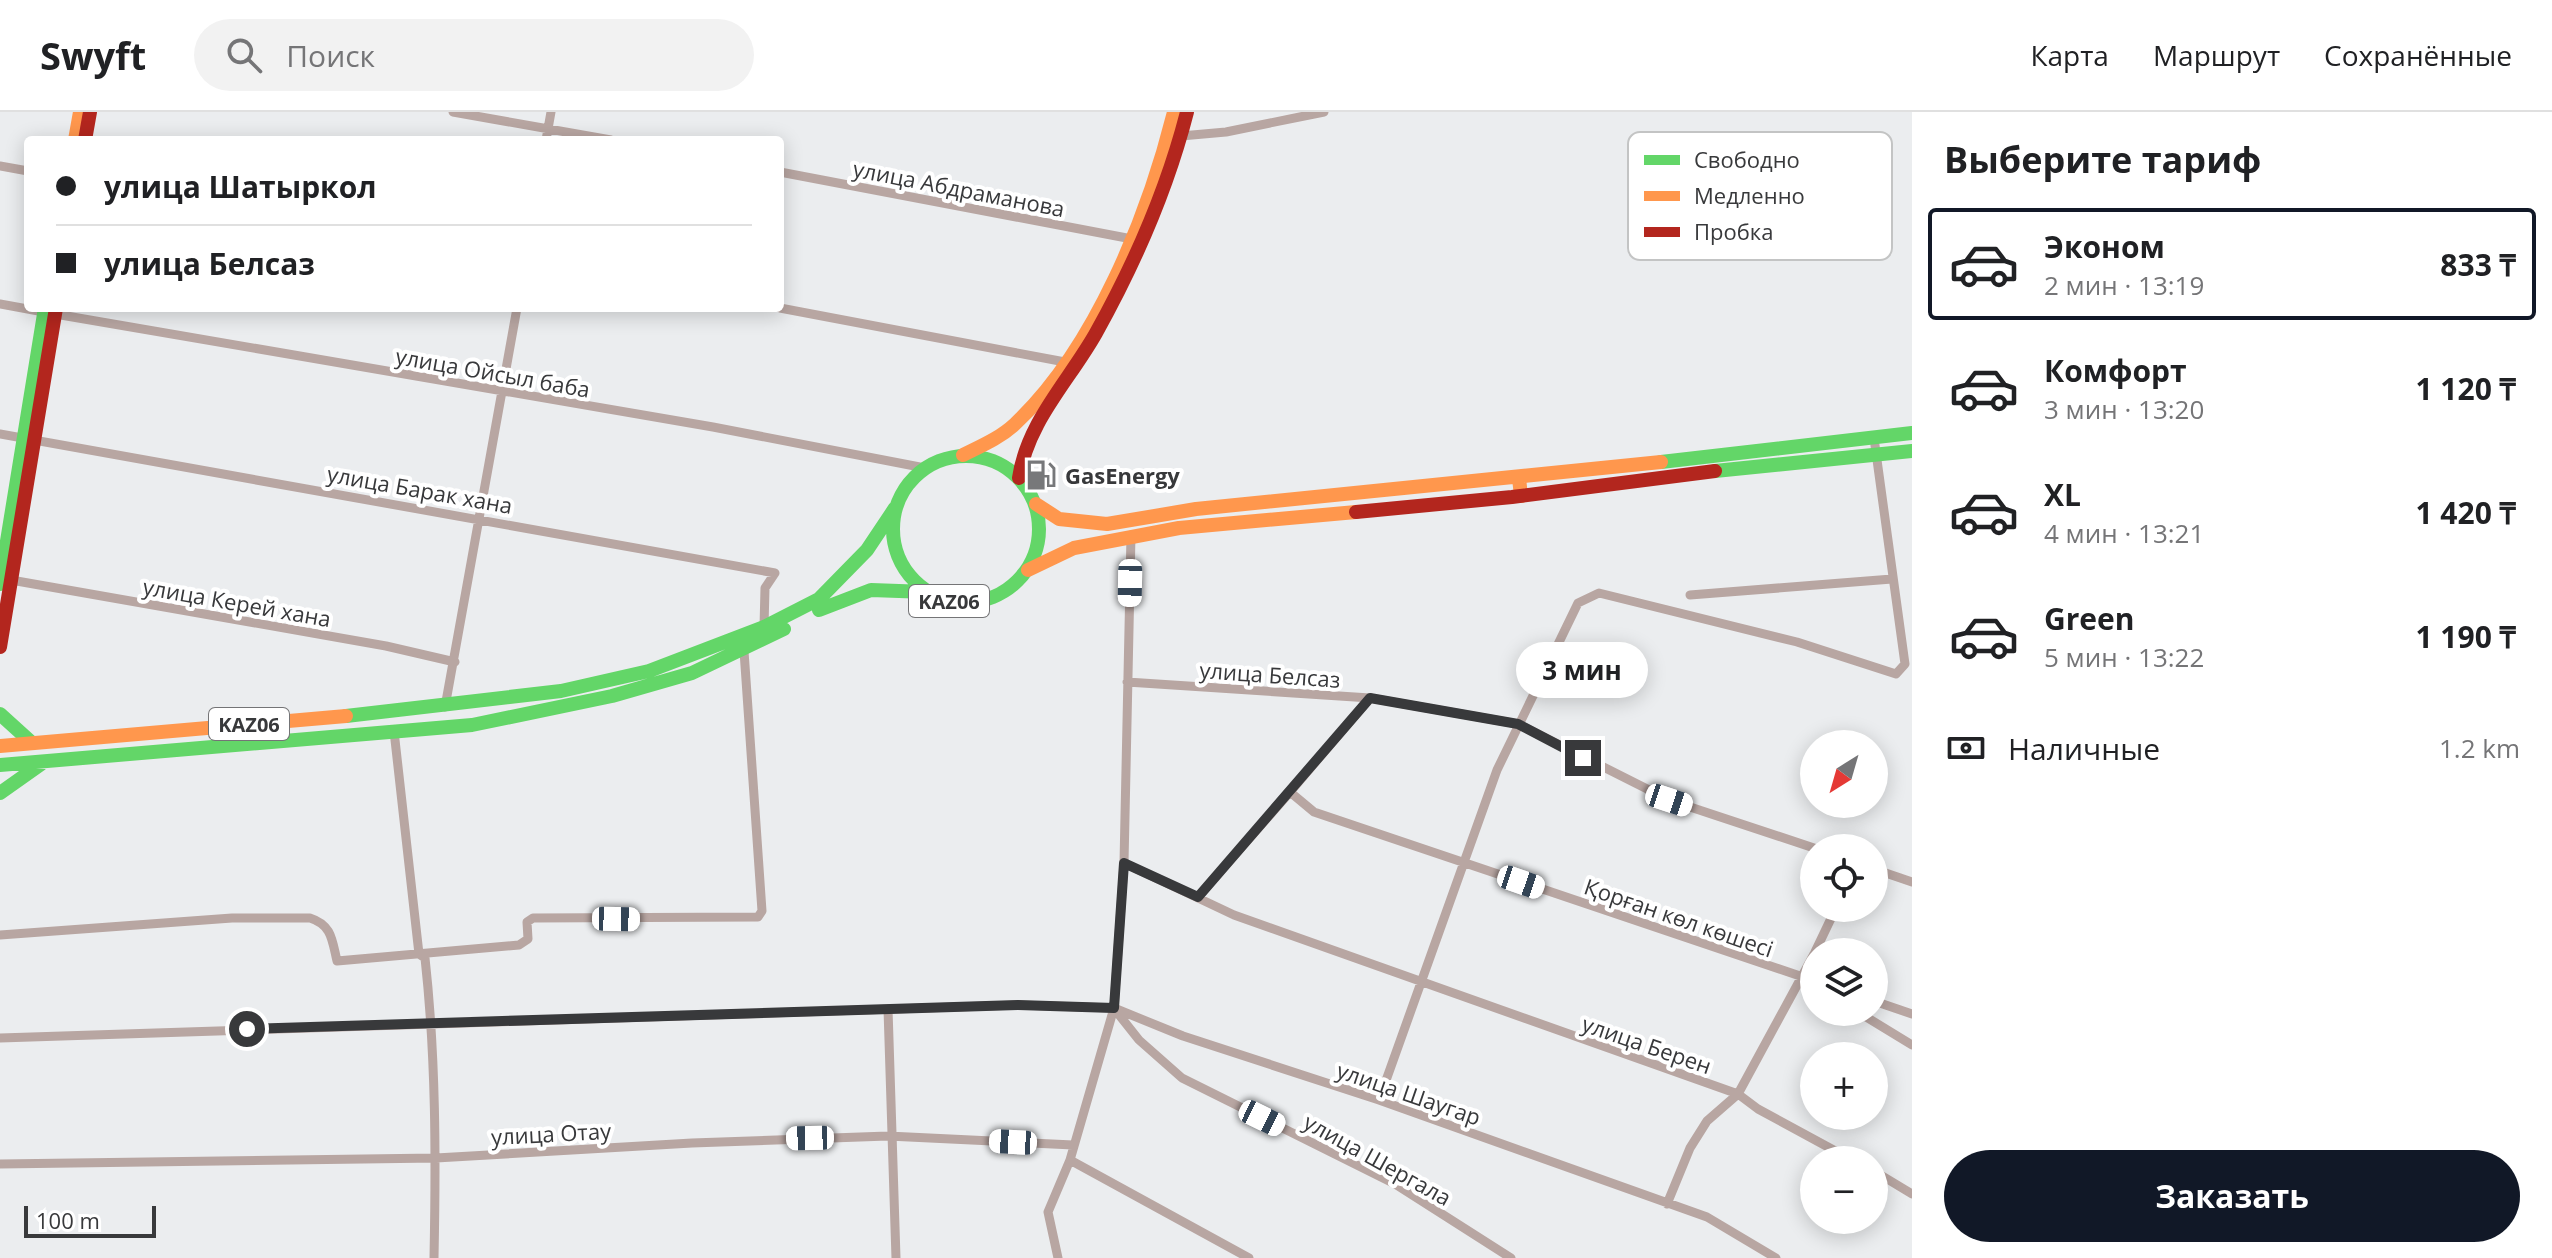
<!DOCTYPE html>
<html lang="ru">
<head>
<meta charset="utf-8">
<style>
	body { margin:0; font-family:"Open Sans",sans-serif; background:#f2f2f2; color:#202124; height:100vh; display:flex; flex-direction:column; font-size:30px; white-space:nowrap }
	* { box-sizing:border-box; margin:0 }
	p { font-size:26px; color:#757577 }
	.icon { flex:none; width:44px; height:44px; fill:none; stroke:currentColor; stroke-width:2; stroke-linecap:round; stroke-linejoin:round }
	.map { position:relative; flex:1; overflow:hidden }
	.details { display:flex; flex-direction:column; background:#fff; width:640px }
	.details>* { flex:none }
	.top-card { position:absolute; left:24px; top:24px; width:760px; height:176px; border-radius:8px; box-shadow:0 4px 20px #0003; display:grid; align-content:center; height:176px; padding:0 32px; background:#fff }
	.needle { width:52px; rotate:217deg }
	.tools { position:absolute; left:1800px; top:618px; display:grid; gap:16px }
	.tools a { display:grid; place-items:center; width:88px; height:88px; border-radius:50%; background:#fff; box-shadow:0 4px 20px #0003; font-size:40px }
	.scale { position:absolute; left:24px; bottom:20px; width:132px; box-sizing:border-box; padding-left:8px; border:4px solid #38393b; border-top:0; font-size:22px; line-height:28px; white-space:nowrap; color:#38393b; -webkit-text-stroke:6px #fff; paint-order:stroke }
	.end { position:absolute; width:36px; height:36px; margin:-18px; border:10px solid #38393b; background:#fff; box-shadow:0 0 0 4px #fff }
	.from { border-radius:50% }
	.bubble { position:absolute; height:56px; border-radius:28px; background:#fff; box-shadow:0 4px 20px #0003; font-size:26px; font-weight:700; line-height:56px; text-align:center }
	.car { position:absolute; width:24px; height:48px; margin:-24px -12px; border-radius:10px; box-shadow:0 0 6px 2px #0007; background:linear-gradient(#fff 24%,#345 0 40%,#fff 0 76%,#345 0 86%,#fff 0) }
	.top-card b { display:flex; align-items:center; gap:28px; height:76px; font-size:30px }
	.top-card b+b { border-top:2px solid #e0e0e0 }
	.top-card i { width:20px; height:20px; background:#202124 }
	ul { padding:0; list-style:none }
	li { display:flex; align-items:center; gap:24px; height:112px; margin:0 16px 12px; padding:0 16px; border:4px solid transparent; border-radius:8px }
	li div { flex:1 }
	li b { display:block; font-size:30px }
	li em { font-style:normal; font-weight:700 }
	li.on { border-color:#111827 }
	li>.icon { width:72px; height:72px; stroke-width:1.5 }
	h2 { padding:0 32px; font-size:36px; line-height:96px }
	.pay { display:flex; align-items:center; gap:20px; height:88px; padding:0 32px; font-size:30px }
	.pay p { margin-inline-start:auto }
	.primary-button { display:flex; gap:16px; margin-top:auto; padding:16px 32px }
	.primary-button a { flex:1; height:92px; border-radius:48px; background:#111827; color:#fff; font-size:32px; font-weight:700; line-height:92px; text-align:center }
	header { display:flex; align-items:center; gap:48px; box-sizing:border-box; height:112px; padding:0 40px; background:#fff; border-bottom:2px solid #e0e0e0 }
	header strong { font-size:38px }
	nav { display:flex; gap:44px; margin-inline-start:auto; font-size:28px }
	.search { width:560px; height:72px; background:#f2f2f2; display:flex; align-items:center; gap:20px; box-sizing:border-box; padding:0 28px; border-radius:44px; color:#757577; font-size:30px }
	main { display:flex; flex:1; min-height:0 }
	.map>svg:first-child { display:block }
</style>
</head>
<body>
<header>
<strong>Swyft</strong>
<div class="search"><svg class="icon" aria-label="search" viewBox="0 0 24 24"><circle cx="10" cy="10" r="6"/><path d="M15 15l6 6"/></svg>Поиск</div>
<nav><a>Карта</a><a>Маршрут</a><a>Сохранённые</a></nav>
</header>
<main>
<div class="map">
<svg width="1912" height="1146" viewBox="0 0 1912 1146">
	<rect width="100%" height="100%" fill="#ebedef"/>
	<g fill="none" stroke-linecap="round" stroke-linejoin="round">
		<path stroke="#b8a6a2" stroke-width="9" d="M453,0L611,28
			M1181,24L1226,20L1324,0
			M546,28L551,0
			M0,54L28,59
			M780,60L1132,127
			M0,192L44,200
			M780,196L1065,250
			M55,202L713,315L925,356
			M0,322L775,461L765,476L764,515
			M11,468L386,534L455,550
			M1690,483L1892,467
			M1127,570L1370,586L1518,612L1669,688L1814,736
			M1370,586L1290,680L1314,700L1803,865L1814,873
			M445,595L517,196
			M394,619L419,842L425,846C436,946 436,1046 434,1146
			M1124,751L1234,803L1738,982L1758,997L1852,1048
			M1874,757L1912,770
			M1198,785L1290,680
			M0,823L232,806H310C332,813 332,828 337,849L519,833L528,827L527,810L533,806L758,805L762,799L744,539
			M1815,840L1836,796
			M1874,889L1912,902
			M888,897L896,1146
			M1116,899L1139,928L1182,966L1395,1072L1511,1146
			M1858,900L1912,933
			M0,926L1018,893L1114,896L1183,924L1379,988L1707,1105L1776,1146
			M1379,988L1497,658L1578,491L1599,481L1797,530L1896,562L1905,552L1874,326
			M1070,1048L1249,1146
			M0,1052L436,1046L692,1031L888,1024L1073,1033
			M1874,1059L1912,1082
			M1667,1092L1690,1036L1707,1009L1738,982L1814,842
			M1058,1146L1048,1100L1070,1048L1114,896L1124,751L1131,423"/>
		<path stroke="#63d668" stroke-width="14" d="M893 417a73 73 0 1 1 146 0a73 73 0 1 1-146 0Z
			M1661,350L1912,321
			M1715,359L1912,339
			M0,472L45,196
			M819,498L871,478L927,480
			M0,602L32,631
			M346,604L561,579L649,559L764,515L819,487L867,438L895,396
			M0,653L472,613L612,584L692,561L784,517
			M0,681L41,652"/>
		<path stroke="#ff974d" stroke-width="14" d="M75,28L80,0
			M963,343C981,334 1000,326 1015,312C1095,237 1148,104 1174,0
			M1519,366L1521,384
			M1036,392L1059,407L1107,412L1196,397L1661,350
			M1028,458L1074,436L1179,416L1356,400
			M0,634L346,604"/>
		<path stroke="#b3261e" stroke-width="14" d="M85,28L90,0
			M1019,366C1027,310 1069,269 1096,221C1135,151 1167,78 1187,0
			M1356,400L1512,385L1715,359
			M0,535L56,196"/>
	</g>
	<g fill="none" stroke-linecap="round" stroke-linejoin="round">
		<path stroke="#38393b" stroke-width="10" d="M247,917L1018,893L1114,896L1124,751L1198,785L1370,586L1518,612L1583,646"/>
	</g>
	<defs>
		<g id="fuel-bare" transform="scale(2.4)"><path d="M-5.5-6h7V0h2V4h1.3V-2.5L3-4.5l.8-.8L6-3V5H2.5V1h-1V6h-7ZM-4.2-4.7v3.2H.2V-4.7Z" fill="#77787a" stroke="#fff" stroke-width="2.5" paint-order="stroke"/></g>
	</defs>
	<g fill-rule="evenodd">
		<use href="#fuel-bare" x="1041" y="363"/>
	</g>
	<g text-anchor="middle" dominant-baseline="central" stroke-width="8" stroke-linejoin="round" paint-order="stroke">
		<g fill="#fff" stroke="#747476" stroke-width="2">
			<rect x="909" y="473" width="80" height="32" rx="6"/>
			<rect x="209" y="596" width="80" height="32" rx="6"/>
		</g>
		<g font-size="20" font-weight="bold" fill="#38393b">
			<text x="949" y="489">KАZ06</text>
			<text x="249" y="612">KАZ06</text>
		</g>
		<g font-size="22" fill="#38393b" stroke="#fff">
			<text transform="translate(959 76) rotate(11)">улица Абдраманова</text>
			<text transform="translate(493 260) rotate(10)">улица Ойсыл баба</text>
			<text transform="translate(420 377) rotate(10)">улица Барак хана</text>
			<text transform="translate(237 490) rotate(10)">улица Керей хана</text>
			<text transform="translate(1270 562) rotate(4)">улица Белсаз</text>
			<text transform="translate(1679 805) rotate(19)">Қорған көл көшесі</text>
			<text transform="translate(1647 932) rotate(19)">улица Берен</text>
			<text transform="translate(1409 981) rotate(19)">улица Шаугар</text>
			<text transform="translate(551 1021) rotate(-3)">улица Отау</text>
			<text transform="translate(1378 1047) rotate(29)">улица Шергала</text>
		</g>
		<g font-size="22" font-weight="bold" fill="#38393b" stroke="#fff" text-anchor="start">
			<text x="1065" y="363">GasEnergy</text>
		</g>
	</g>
	<rect x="1628" y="20" width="264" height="128" rx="12" fill="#fff" stroke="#c3c4c4" stroke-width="2"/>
	<rect x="1644" y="43" width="36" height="10" fill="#63d668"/>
	<rect x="1644" y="79" width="36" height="10" fill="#ff974d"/>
	<rect x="1644" y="115" width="36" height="10" fill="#b3261e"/>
	<g font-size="22" fill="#38393b">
		<text x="1694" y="56">Свободно</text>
		<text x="1694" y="92">Медленно</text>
		<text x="1694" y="128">Пробка</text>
	</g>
</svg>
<div class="tools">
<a><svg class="needle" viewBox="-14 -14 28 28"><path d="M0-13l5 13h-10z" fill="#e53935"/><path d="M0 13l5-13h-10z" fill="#757577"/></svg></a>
<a><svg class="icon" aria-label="locate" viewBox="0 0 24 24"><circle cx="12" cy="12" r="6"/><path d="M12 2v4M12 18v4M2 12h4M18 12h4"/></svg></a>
<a><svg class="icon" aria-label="layers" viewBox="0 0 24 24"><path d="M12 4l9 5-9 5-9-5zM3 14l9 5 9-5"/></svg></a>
<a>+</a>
<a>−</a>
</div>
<div class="scale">100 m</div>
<i class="end from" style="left:247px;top:917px"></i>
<i class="end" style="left:1583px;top:646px"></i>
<div class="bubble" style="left:1516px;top:530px;width:132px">3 мин</div>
<i class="car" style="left:1130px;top:471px;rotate:181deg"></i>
<i class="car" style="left:1669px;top:688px;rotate:108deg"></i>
<i class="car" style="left:1521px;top:770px;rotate:109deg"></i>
<i class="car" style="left:616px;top:807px;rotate:91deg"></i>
<i class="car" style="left:1262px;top:1006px;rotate:116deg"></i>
<i class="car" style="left:810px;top:1026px;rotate:269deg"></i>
<i class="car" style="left:1013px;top:1030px;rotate:273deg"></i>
<div class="top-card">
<b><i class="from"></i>улица Шатыркол</b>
<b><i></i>улица Белсаз</b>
</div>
</div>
<section class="details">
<h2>Выберите тариф</h2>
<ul>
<li class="on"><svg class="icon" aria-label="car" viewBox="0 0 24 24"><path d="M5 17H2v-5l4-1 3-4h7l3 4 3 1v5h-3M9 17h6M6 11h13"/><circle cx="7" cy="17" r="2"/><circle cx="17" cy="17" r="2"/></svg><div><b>Эконом</b><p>2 мин · 13:19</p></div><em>833 ₸</em></li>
<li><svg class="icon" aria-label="car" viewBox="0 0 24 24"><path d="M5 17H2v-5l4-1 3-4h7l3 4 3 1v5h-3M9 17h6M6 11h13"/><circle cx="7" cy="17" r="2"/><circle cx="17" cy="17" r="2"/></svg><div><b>Комфорт</b><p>3 мин · 13:20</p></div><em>1 120 ₸</em></li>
<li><svg class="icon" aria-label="car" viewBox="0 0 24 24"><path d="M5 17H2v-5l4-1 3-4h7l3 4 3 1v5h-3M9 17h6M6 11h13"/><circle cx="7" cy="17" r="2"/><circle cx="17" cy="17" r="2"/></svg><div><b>XL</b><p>4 мин · 13:21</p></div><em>1 420 ₸</em></li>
<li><svg class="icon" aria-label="car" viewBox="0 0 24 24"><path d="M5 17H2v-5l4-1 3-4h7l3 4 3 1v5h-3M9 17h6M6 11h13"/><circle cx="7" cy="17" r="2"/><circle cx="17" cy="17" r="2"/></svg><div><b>Green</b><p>5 мин · 13:22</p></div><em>1 190 ₸</em></li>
</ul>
<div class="pay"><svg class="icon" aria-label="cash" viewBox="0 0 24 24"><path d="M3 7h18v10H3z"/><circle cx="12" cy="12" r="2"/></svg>Наличные<p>1.2 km</p></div>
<div class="primary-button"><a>Заказать</a></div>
</section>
</main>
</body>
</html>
